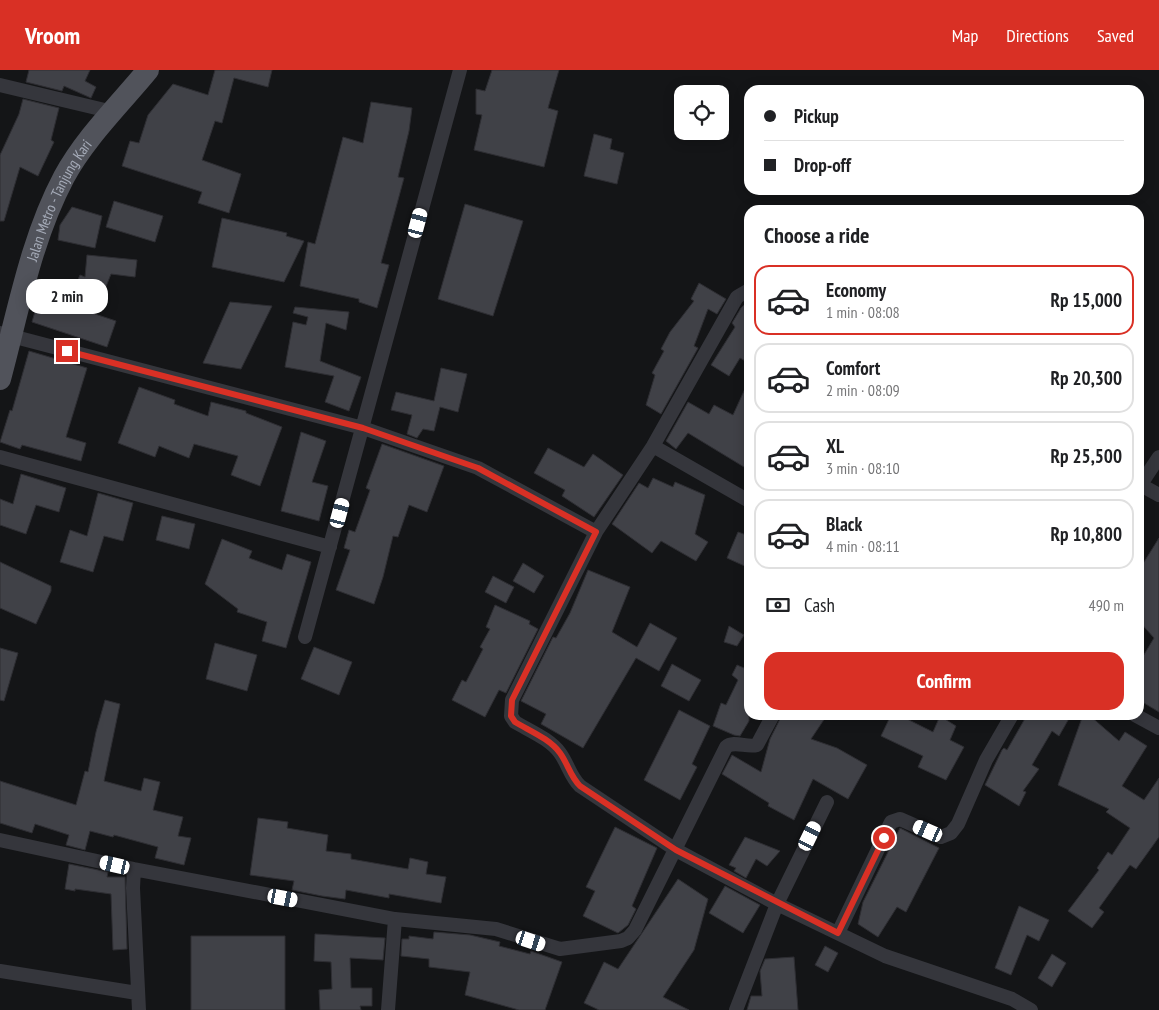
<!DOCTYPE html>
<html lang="en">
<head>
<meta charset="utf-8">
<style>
	body { margin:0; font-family:"PT Sans Narrow",sans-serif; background:#f6f6f6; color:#202124; height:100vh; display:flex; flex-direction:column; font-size:19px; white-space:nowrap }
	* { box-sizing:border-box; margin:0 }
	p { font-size:16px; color:#757577 }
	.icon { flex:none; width:28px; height:28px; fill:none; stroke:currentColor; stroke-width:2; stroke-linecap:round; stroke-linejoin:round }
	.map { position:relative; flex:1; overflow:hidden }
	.side { position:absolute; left:744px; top:135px; width:400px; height:515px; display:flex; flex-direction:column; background:#fff; border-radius:15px; box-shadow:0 2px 12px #0003 }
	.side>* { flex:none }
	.hud { position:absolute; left:744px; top:15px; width:400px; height:110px; border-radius:15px; box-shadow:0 2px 12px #0003; display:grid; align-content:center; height:110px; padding:0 20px; background:#fff }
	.fabs { position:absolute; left:674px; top:15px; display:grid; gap:10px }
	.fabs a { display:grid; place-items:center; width:55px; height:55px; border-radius:10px; background:#fff; box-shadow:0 2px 12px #0003; font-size:25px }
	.end { position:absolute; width:22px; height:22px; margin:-11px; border:6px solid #d93025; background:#fff; box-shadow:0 0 0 2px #fff }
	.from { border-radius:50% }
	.bubble { position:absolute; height:35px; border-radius:15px; background:#fff; box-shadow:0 2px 12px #0003; font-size:16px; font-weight:700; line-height:35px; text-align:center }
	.car { position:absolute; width:15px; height:30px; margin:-15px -8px; border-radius:6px; box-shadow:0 0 4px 1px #0007; background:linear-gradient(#fff 24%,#345 0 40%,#fff 0 76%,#345 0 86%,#fff 0) }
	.hud b { display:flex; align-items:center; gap:18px; height:48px; font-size:19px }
	.hud b+b { border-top:1px solid #e0e0e0 }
	.hud i { width:12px; height:12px; background:#202124 }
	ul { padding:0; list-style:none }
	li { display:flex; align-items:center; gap:15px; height:70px; margin:0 10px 8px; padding:0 10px; border:2px solid #e0e0e0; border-radius:15px }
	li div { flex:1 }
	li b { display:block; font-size:19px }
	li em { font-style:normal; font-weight:700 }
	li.active { border-color:#d93025 }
	li>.icon { width:45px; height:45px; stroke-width:1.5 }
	h2 { padding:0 20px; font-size:22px; line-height:60px }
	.pay { display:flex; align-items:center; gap:12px; height:55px; padding:0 20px; font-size:19px }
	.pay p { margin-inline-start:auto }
	.button { display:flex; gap:10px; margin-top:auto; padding:10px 20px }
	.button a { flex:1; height:58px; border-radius:15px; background:#d93025; color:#fff; font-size:20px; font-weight:700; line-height:58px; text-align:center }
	header { display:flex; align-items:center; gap:30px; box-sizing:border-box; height:70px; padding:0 25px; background:#d93025; color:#fff }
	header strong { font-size:24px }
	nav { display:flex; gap:28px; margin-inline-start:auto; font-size:18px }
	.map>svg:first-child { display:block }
</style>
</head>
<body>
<header>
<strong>Vroom</strong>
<nav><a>Map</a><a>Directions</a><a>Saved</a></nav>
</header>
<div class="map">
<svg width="1159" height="940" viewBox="0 0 1159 940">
	<rect width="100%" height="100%" fill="#141517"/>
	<path fill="#404147" stroke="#2e2e33" d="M29,0H90L85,11L96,17L91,28L64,16L62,21L26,12Z
		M215,0H272L268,17L234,8L222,53L215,51L202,90L241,104L229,143L198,133L202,122L122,96L130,71L139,73L148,45L173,14L208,25Z
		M492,0H559L548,38L558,41L544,97L474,80L482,45L476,44V19L485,21Z
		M23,29L59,38L51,70L54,72L38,106L20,97L4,151H0V85L19,44Z
		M371,32L412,38L409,61L398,107L404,108L381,193L389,195L377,238L359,232V229L300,216L308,172L315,174L343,67L363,73Z
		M594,64L612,69L610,79L624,83L617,114L584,106Z
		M114,131L163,146L155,172L106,157Z
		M465,134L523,151L493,246L438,229Z
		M72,137L102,146L95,178L58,170L60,155Z
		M222,148L287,163L286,166L304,171L284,212L212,197Z
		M87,185L137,190L135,207L111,204L95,244L116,251L107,277L32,252L39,227L67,235L80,205L85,207Z
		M699,213L726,229L717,244L708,239L694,276L698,278L661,344L646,335L655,305L652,303L664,281L661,279L670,262L694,231L691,229Z
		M749,230V293L740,288L729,306L711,295L735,257L732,253L741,238Z
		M230,232L272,236L241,299L203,293Z
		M295,237L349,242L346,260L326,253L320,291L361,307L349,341L325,332L334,306L285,297L293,252L306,255L308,247L293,243Z
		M29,281L87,298L66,367L86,373L81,391L22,375L20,379L0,372L10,340L12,341Z
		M441,298L467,304L458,342L440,337L434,361L423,359L417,368L407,364L412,345L391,340L396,322L434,331Z
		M749,310V400L688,363L676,379L666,371L688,332L709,344L714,335L733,345Z
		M139,317L175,330L174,334L208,346L211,332L246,341V343L282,357L260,416L231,405L238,386L194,374L189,388L159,376L155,387L118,373Z
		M301,362L326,371L312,412L328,416L319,451L281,441Z
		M382,374L444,396L427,442L409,435L398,467L393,466L383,507L374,534L336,520L350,480L344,478L349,460L355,462L370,420L366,418Z
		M548,378L584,397L593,384L623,405L594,447L562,426L565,420L534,403Z
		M21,404L66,418L59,442L36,435L26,464L0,455V429L13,434Z
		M653,408L673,417L675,412L705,425L695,464L708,472L696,491L661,471L652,483L612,454L639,413L648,418Z
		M98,423L133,433L123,471L104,466L93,502L60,492L70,460L87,466Z
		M162,446L195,454L189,479L156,470Z
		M738,462L749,466V498L727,488Z
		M1159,468V642L1139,630V593L1154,568L1139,551V500Z
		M222,469L252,481L249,488L282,500L287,484L311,492L286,578L262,571L267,552L237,542L238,539L205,514Z
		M0,492L51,516V521L36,554L0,538Z
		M523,493L544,506L534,523L513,511Z
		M588,500L630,517L612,562L637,577L650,553L677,568L659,601L636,588L583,678L541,654L546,644L521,631L553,567L556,568L570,543Z
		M493,506L514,517L506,533L485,522Z
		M495,535L530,551L529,554L538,559L506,623L499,620L485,647L452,630L462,610L466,612L483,579L480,577L490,559L486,557Z
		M729,556L744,565L737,576L724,572Z
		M215,573L257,585L247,621L206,609Z
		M314,577L352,592L339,625L301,609Z
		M0,578L18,583L4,631L0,630Z
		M749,587V651L740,666L734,665L713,656L721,633L726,635L738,610L732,605L737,595L744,598Z
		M672,594L701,610L689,631L661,616Z
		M105,630L120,634L104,711L141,721L144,708L160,712L153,740L183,747L178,766L191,768L184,795L155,788L158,777L114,765L113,767L90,761L85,780L66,775L69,765L35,754L32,763L0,753V711L76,735L85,701L88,702L96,662Z
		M679,640L710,656L692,694L697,697L680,730L644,710Z
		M782,645H827L811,669L837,678L867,695L848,729L813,709L794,750L768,736L769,733L722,704L732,685L761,702L770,669Z
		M891,645H899L933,662L940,646L956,656L950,670L964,677L946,710L918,697L923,686L881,666Z
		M1027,645H1071L1059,666L1052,661L1032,695L1039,699L1023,721L1026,722L1019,736L985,715L1002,680L1004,678L1007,680Z
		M1083,645H1089L1119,671L1125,662L1147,676L1122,716L1144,730L1159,708V767L1136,799L1130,795L1117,813L1099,838L1104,842L1092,858L1068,841L1099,800L1097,798L1108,782L1112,785L1130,758L1106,742L1109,739L1058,715Z
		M258,748L288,752L287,758L328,765L326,781L351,784V789L408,799L410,788L428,792L426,804L446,807L441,833L389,824V828L346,820L345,829L322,826L292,820L294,811L250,805Z
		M615,757L657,778L632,836L636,839L628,855L618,863L583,846L595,821L586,817Z
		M900,758L939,778L906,842L897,837L878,867L858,854L863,832Z
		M745,767L780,781L767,796L756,789L746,808L734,801L736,798L729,795Z
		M69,794L108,802L107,807H125L127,879L113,880L111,824L75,819V821L65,819Z
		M678,809L708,829L694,880L663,927L689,940H599L584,933L604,892L618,899Z
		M725,816L760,835L743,863L709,843Z
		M1019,836L1049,850L1039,871L1027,865L1011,905L995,898Z
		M434,862L470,865L500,872L499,876L530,884L531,881L562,892L545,940H519L465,925L470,902L429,897V889L401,886L402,869H409V866L433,869Z
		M315,864L385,868L383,890L350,888L351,918H372V936H360L361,940H320L319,920L332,919L331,892L314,891Z
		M191,866H285V940H191Z
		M825,876L838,883L828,902L815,895Z
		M1052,884L1066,893L1052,917L1038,908Z
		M794,887L798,940H747L751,926H762L760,901L765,889Z"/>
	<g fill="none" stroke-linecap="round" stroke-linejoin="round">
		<path stroke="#35363c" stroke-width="14" d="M0,15L113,42
			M749,220L737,227L653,376L596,462L512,630L511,646L515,652C530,661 550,669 560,683C568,694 570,706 580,716L676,780L777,834L885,886L1012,929L1031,940
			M0,263L363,358L478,398L596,462
			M653,376L749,431
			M0,387L330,477
			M1139,414L1159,425
			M1139,417L1159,387
			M305,567L460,0
			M1135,645L1159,658
			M0,770L134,799L395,849L496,859L560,879L621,871L628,868L635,860L726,677C734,670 747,678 757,675L773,645
			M134,799L133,818L139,940
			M838,863L891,752L900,749L941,767L951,763L958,754L986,690L1012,645
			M0,901L137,923
			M388,940L395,849
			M736,940L777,834L827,732"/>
		<path stroke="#51535b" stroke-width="22" id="s1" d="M0,309C18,242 31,169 64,107C85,68 120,34 148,0"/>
	</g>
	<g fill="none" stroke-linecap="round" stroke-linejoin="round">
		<path stroke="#d93025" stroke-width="6" d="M67,281L363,358L478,398L596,462L512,630L511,646L515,652C530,661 550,669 560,683C568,694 570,706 580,716L676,780L838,863L884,768"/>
	</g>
	<g text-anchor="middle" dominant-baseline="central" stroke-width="4" stroke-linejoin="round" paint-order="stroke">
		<g font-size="15" fill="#a5abb8" stroke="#0f1012">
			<text stroke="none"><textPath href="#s1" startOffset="189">Jalan Metro - Tanjung Kari</textPath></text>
		</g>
	</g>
</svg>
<div class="fabs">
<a><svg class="icon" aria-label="locate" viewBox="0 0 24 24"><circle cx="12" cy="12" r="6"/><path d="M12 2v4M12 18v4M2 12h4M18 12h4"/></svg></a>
</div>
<i class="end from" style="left:884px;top:768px"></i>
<i class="end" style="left:67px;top:281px"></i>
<div class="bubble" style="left:26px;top:209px;width:82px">2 min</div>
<i class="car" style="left:418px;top:153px;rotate:15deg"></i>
<i class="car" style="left:340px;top:443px;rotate:15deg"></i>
<i class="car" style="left:928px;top:761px;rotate:294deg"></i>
<i class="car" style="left:810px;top:766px;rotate:26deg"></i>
<i class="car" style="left:115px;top:795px;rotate:283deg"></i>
<i class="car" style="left:283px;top:828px;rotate:101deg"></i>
<i class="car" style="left:531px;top:871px;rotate:108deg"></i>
<div class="hud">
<b><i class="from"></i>Pickup</b>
<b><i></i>Drop-off</b>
</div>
<section class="side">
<h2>Choose a ride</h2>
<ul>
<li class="active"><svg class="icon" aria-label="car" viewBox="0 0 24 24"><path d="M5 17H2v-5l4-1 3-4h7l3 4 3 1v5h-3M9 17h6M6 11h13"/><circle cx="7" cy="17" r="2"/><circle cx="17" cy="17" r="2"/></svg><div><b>Economy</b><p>1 min · 08:08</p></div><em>Rp 15,000</em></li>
<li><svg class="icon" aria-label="car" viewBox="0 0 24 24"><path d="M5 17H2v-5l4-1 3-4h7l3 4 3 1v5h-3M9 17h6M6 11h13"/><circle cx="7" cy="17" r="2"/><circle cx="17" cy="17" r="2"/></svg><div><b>Comfort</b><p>2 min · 08:09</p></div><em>Rp 20,300</em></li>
<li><svg class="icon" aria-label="car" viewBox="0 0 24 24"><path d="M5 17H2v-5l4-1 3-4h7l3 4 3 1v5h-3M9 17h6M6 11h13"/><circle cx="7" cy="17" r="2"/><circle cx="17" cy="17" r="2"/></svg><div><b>XL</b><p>3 min · 08:10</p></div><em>Rp 25,500</em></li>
<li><svg class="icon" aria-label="car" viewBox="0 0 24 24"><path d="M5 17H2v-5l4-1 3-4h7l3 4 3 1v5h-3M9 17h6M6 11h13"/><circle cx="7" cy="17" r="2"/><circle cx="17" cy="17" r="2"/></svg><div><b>Black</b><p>4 min · 08:11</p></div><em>Rp 10,800</em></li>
</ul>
<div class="pay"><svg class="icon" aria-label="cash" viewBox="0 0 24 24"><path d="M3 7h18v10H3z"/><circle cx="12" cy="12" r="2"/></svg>Cash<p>490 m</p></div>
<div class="button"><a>Confirm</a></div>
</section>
</div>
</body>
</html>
